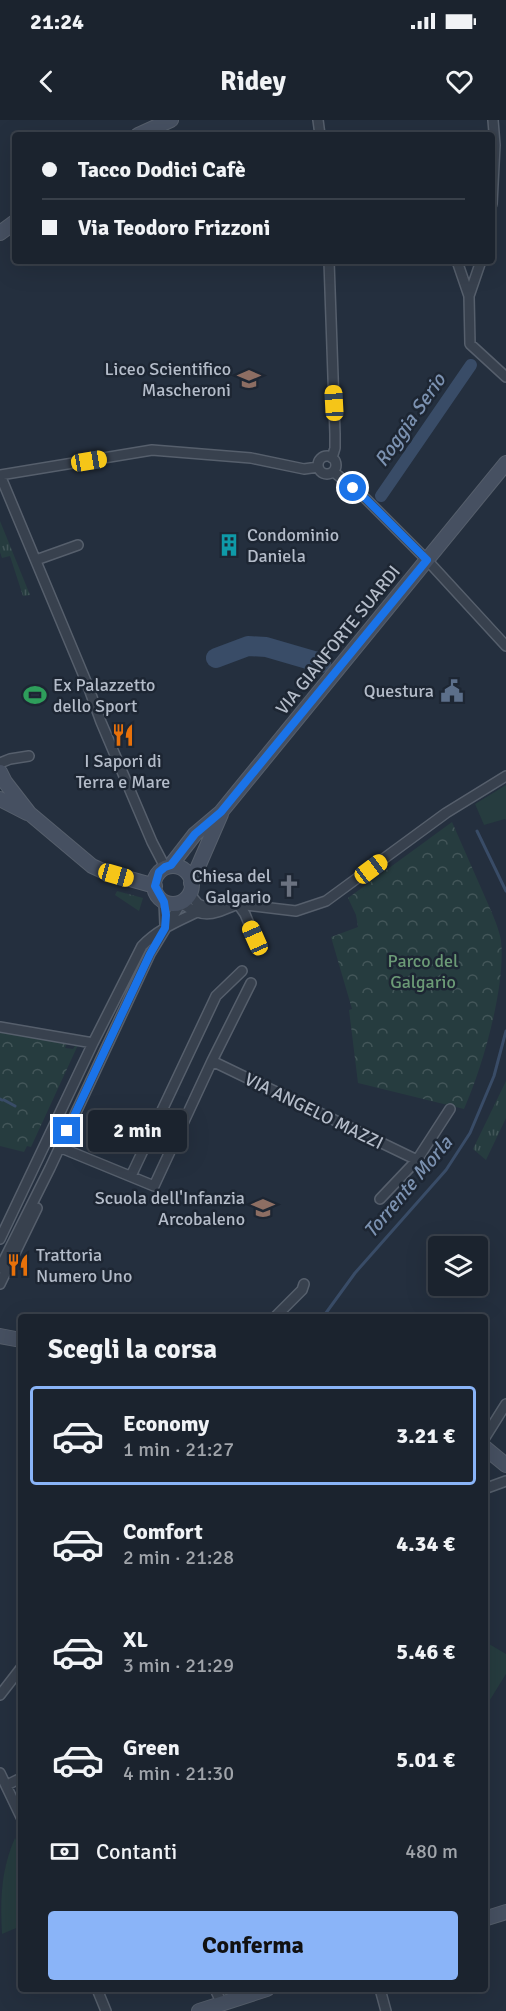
<!DOCTYPE html>
<html lang="it">
<head>
<meta charset="utf-8">
<style>
	body { margin:0; font-family:Signika,sans-serif; background:#282f3a; color:#f1f3f6; height:100vh; display:flex; flex-direction:column; font-size:22px; white-space:nowrap }
	* { box-sizing:border-box; margin:0 }
	p { font-size:20px; color:#a0a4aa }
	.icon { flex:none; width:33px; height:33px; fill:none; stroke:currentColor; stroke-width:2; stroke-linecap:round; stroke-linejoin:round }
	.map { position:relative; flex:1; overflow:hidden }
	.side { position:absolute; left:18px; top:1194px; width:470px; height:678px; display:flex; flex-direction:column; background:#1b232e; border-radius:6px; box-shadow:0 6px 24px #0002,0 0 0 2px #39404a }
	.side>* { flex:none }
	.guide { position:absolute; left:12px; top:12px; width:483px; height:132px; border-radius:6px; box-shadow:0 6px 24px #0002,0 0 0 2px #39404a; display:grid; align-content:center; height:132px; padding:0 30px; background:#1b232e }
	.buttons { position:absolute; left:428px; top:1116px; display:grid; gap:12px }
	.buttons a { display:grid; place-items:center; width:60px; height:60px; border-radius:6px; background:#1b232e; box-shadow:0 6px 24px #0002,0 0 0 2px #39404a; font-size:30px }
	.end { position:absolute; width:27px; height:27px; margin:-14px; border:8px solid #1a73e8; background:#fff; box-shadow:0 0 0 3px #fff }
	.from { border-radius:50% }
	.bubble { position:absolute; height:42px; border-radius:6px; background:#1b232e; box-shadow:0 6px 24px #0002,0 0 0 2px #39404a; font-size:20px; font-weight:700; line-height:42px; text-align:center }
	.car { position:absolute; width:18px; height:36px; margin:-18px -9px; border-radius:8px; box-shadow:0 0 4px 2px #0007; background:linear-gradient(#f5c518 24%,#345 0 40%,#f5c518 0 76%,#345 0 86%,#f5c518 0) }
	.guide b { display:flex; align-items:center; gap:21px; height:57px; font-size:22px }
	.guide b+b { border-top:2px solid #39404a }
	.guide i { width:15px; height:15px; background:#f1f3f6 }
	ul { padding:0; list-style:none }
	li { display:flex; align-items:center; gap:18px; height:99px; margin:0 12px 9px; padding:0 18px; border:3px solid transparent; border-radius:6px }
	li div { flex:1 }
	li b { display:block; font-size:22px }
	li em { font-style:normal; font-weight:700 }
	li.current { border-color:#8ab4f8 }
	li>.icon { width:54px; height:54px; stroke-width:1.5 }
	h2 { padding:0 30px; font-size:27px; line-height:72px }
	.pay { display:flex; align-items:center; gap:15px; height:66px; padding:0 30px; font-size:22px }
	.pay p { margin-inline-start:auto }
	.cta { display:flex; gap:12px; margin-top:auto; padding:12px 30px }
	.cta a { flex:1; height:69px; border-radius:6px; background:#8ab4f8; color:#111; font-size:24px; font-weight:700; line-height:69px; text-align:center }
	.status { display:flex; justify-content:space-between; align-items:center; height:42px; padding:0 30px; background:#1b232e; direction:ltr }
	.status svg { height:16px; fill:currentColor }
	header { display:flex; justify-content:space-between; align-items:center; height:78px; padding:0 30px; background:#1b232e; font-size:27px; font-weight:700 }
	.map>svg:first-child { display:block }
</style>
</head>
<body>
<div class="status"><b>21:24</b><svg viewBox="0 0 49 12"><path d="M0 12V9h3v3zM5 12V6h3v6zM10 12V3h3v9zM15 12V0h3v12zM26 1h20v11H26zM47 4h2v5h-2z"/></svg></div>
<header><svg class="icon" aria-label="back" viewBox="0 0 24 24"><path d="M15 5l-7 7 7 7"/></svg>Ridey<svg class="icon" aria-label="heart" viewBox="0 0 24 24"><path d="M12 20l-8-8c-3-5 5-10 8-4 3-6 11-1 8 4z"/></svg></header>
<div class="map">
<svg width="506" height="1891" viewBox="0 0 506 1891">
	<defs>
		<pattern id="grass-tufts" width="24" height="20" patternUnits="userSpaceOnUse" patternTransform="scale(1.5)"><rect width="24" height="20" fill="#263c3f"/><path d="M3 7l-1-3M5 7V3M7 7l1-3M15 17l-1-3M17 17v-4M19 17l1-3" fill="none" stroke="#435659"/></pattern>
		<pattern id="forest-crowns" width="20" height="18" patternUnits="userSpaceOnUse" patternTransform="scale(1.5)"><rect width="20" height="18" fill="#263c3f"/><path d="M2 6a3 3 0 1 1 6 0M12 15a3 3 0 1 1 6 0" fill="none" stroke="#435659"/></pattern>
	</defs>
	<rect width="100%" height="100%" fill="#242f3e"/>
	<path fill="url(#grass-tufts)" d="M0,401L30,475L23,476L10,436L2,438L0,432Z
		M117,771L143,778L139,791L115,775Z
		M506,961V998L486,1040L473,1029Z"/>
	<path fill="url(#forest-crowns)" d="M452,702C463,727 474,752 485,777C491,791 498,805 501,820C506,866 483,946 464,989L358,963L349,890L352,889L331,817L358,807L356,795L348,778Z
		M0,912L67,923L65,928L73,929L76,924L78,925L31,1027L27,1026L24,1032L0,1026Z"/>
	<path fill="#263c3f" d="M506,665V700L505,699L484,705L475,684Z
		M484,1521L506,1534V1554L485,1588Z
		M15,1718L21,1730V1806L2,1814C0,1780 1,1749 15,1718Z"/>
	<g fill="none" stroke-linecap="round" stroke-linejoin="round">
		<path stroke="#394c67" stroke-width="3" d="M477,711L506,771
			M0,979L2,980
			M4,980L15,986
			M323,1197L355,1153L446,1050L470,1013L494,956L506,911"/>
		<path stroke="#394c67" stroke-width="12" d="M381,376L471,245"/>
		<path stroke="#394c67" stroke-width="20" d="M216,538L248,526L266,527L321,543"/>
		<g stroke="#565f6c" stroke-width="12">
			<path id="street" d="M318,0L320,15
				M492,84L495,25L493,0
				M329,141L335,314V328L332,338
				M457,141L469,176
				M481,141L469,176L470,224L506,257
				M318 345a9 9 0 1 1 18 0a9 9 0 1 1-18 0Z
				M334,352L366,379L427,440L506,526
				M0,355L88,566L101,602L152,722L165,747
				M0,355L152,330L251,338L304,349L318,347
				M36,440L78,425
				M0,643L10,639L29,636
				M189,773L198,784L203,786L238,784L296,791L326,781L446,693L506,656
				M164,782L165,805
				M238,784L245,794L257,823
				M0,907L93,923
				M212,941L251,863
				M59,1027L154,1066L212,941L417,1040
				M131,1056L216,876L242,851
				M380,1079L417,1040L450,989
				M0,1119L93,923L142,826C157,810 176,802 195,793
				M0,1148L50,1048L150,834L181,783C205,800 213,794 238,784
				M0,1164L37,1088
				M275,1197L302,1170L304,1164
				M484,1319L506,1284
				M484,1369L506,1361
				M0,1575L21,1548
				M0,1653L21,1697
				M7,1665L21,1658
				M97,1869L106,1891
				M215,1869L222,1884
				M380,1869L386,1891"/>
		</g>
		<g stroke="#565f6c" stroke-width="16">
			<path id="secondary" d="M138,15L171,0
				M0,113L15,102
				M0,652L5,662L29,693L92,746L105,752L155,766
				M0,679L27,693
				M171,745L195,714L221,692L506,343
				M154 765a19 19 0 1 1 38 0a19 19 0 1 1-38 0Z
				M191,763L221,694
				M0,1216L21,1220
				M484,1327L506,1345
				M484,1799L506,1792
				M199,1891L267,1869"/>
		</g>
		<use href="#street" stroke="#38414e" stroke-width="9"/>
		<use href="#secondary" stroke="#465061" stroke-width="14"/>
	</g>
	<g fill="none" stroke-linecap="round" stroke-linejoin="round">
		<path stroke="#1a73e8" stroke-width="8" d="M67,1011L150,834L165,808L166,795L164,782L155,766L159,752L165,747L171,745L195,714L221,692L427,440L366,379L353,368"/>
	</g>
	<defs>
		<g id="school-bare" transform="scale(1.8)"><path d="M0-5L7-2L0 1L-7-2ZM-4 1L0 2.5L4 1V4Q0 6-4 4Z" fill="#8d6e63" stroke="#1d2633" stroke-width="2.5" paint-order="stroke"/></g>
		<g id="building-bare" transform="scale(1.8)"><path d="M-4-6H4V6H1V3H-1V6H-4ZM-2.5-4.3h1.7v1.8h-1.7ZM.8-4.3h1.7v1.8H.8ZM-2.5-1h1.7V.8h-1.7ZM.8-1h1.7V.8H.8Z" fill="#0f9aa8" stroke="#1d2633" stroke-width="2.5" paint-order="stroke"/></g>
		<g id="civic-bare" transform="scale(1.8)"><path d="M-.6-6.5H3V-4.5H.6V-3L4-1V1h2V6H-6V1h2V-1L-.6-3ZM-1.2 2.5V6h2.4V2.5Z" fill="#5c6f8a" stroke="#1d2633" stroke-width="2.5" paint-order="stroke"/></g>
		<g id="stadium-bare" transform="scale(1.8)"><path d="M0-5a6.5 5 0 1 0 0 10a6.5 5 0 1 0 0-10ZM-3.5-1.8h7v3.6h-7Z" fill="#2e9e5b" stroke="#1d2633" stroke-width="2.5" paint-order="stroke"/></g>
		<g id="restaurant-bare" transform="scale(1.8)"><path d="M-5-6h1v4h1v-4h1v4h1v-4h1v5L-1.5 .5V6h-2V.5L-5-1ZM5-6V6H3V1.5H1.5Q1.5-4 5-6Z" fill="#e8710a" stroke="#1d2633" stroke-width="2.5" paint-order="stroke"/></g>
		<g id="church-bare" transform="scale(1.8)"><path d="M-1.2-6h2.4v3.5h3.3v2.4h-3.3V6h-2.4V-.1h-3.3v-2.4h3.3Z" fill="#6b7280" stroke="#1d2633" stroke-width="2.5" paint-order="stroke"/></g>
	</defs>
	<g fill-rule="evenodd">
		<use href="#school-bare" x="249" y="259"/>
		<use href="#building-bare" x="229" y="425"/>
		<use href="#civic-bare" x="452" y="571"/>
		<use href="#stadium-bare" x="35" y="575"/>
		<use href="#restaurant-bare" x="123" y="615"/>
		<use href="#church-bare" x="289" y="766"/>
		<use href="#school-bare" x="263" y="1088"/>
		<use href="#restaurant-bare" x="18" y="1145"/>
	</g>
	<g text-anchor="middle" dominant-baseline="central" stroke-width="5" stroke-linejoin="round" paint-order="stroke">
		<g font-size="18" fill="#b4bcc9" stroke="#1d2633" text-anchor="end">
			<text x="231" y="249">Liceo Scientifico<tspan x="231" dy="21">Mascheroni</tspan></text>
			<text x="247" y="415" text-anchor="start">Condominio<tspan x="247" dy="21">Daniela</tspan></text>
			<text x="53" y="565" text-anchor="start">Ex Palazzetto<tspan x="53" dy="21">dello Sport</tspan></text>
			<text x="434" y="571">Questura</text>
			<text x="123" y="641" text-anchor="middle">I Sapori di<tspan x="123" dy="21">Terra e Mare</tspan></text>
			<text x="271" y="756">Chiesa del<tspan x="271" dy="21">Galgario</tspan></text>
			<text x="245" y="1078">Scuola dell'Infanzia<tspan x="245" dy="21">Arcobaleno</tspan></text>
			<text x="36" y="1135" text-anchor="start">Trattoria<tspan x="36" dy="21">Numero Uno</tspan></text>
		</g>
		<g font-size="18" fill="#b4bcc9" stroke="#1d2633">
			<text transform="translate(338 520) rotate(-51)">VIA GIANFORTE SUARDI</text>
			<text transform="translate(314 991) rotate(26)">VIA ANGELO MAZZI</text>
		</g>
		<g font-size="18" fill="#6b9a76" stroke="#1d2633">
			<text x="423" y="841">Parco del<tspan x="423" dy="21">Galgario</tspan></text>
		</g>
		<g font-size="20" font-style="italic" fill="#7c92b1" stroke="#1d2633">
			<text transform="translate(410 300) rotate(-55)">Roggia Serio</text>
			<text transform="translate(408 1067) rotate(-50)">Torrente Morla</text>
		</g>
	</g>
</svg>
<div class="buttons">
<a><svg class="icon" aria-label="layers" viewBox="0 0 24 24"><path d="M12 4l9 5-9 5-9-5zM3 14l9 5 9-5"/></svg></a>
</div>
<i class="end from" style="left:353px;top:368px"></i>
<i class="end" style="left:67px;top:1011px"></i>
<div class="bubble" style="left:88px;top:990px;width:99px">2 min</div>
<i class="car" style="left:334px;top:283px;rotate:357deg"></i>
<i class="car" style="left:89px;top:341px;rotate:81deg"></i>
<i class="car" style="left:371px;top:749px;rotate:53deg"></i>
<i class="car" style="left:116px;top:755px;rotate:106deg"></i>
<i class="car" style="left:255px;top:818px;rotate:336deg"></i>
<div class="guide">
<b><i class="from"></i>Tacco Dodici Cafè</b>
<b><i></i>Via Teodoro Frizzoni</b>
</div>
<section class="side">
<h2>Scegli la corsa</h2>
<ul>
<li class="current"><svg class="icon" aria-label="car" viewBox="0 0 24 24"><path d="M5 17H2v-5l4-1 3-4h7l3 4 3 1v5h-3M9 17h6M6 11h13"/><circle cx="7" cy="17" r="2"/><circle cx="17" cy="17" r="2"/></svg><div><b>Economy</b><p>1 min · 21:27</p></div><em>3.21 €</em></li>
<li><svg class="icon" aria-label="car" viewBox="0 0 24 24"><path d="M5 17H2v-5l4-1 3-4h7l3 4 3 1v5h-3M9 17h6M6 11h13"/><circle cx="7" cy="17" r="2"/><circle cx="17" cy="17" r="2"/></svg><div><b>Comfort</b><p>2 min · 21:28</p></div><em>4.34 €</em></li>
<li><svg class="icon" aria-label="car" viewBox="0 0 24 24"><path d="M5 17H2v-5l4-1 3-4h7l3 4 3 1v5h-3M9 17h6M6 11h13"/><circle cx="7" cy="17" r="2"/><circle cx="17" cy="17" r="2"/></svg><div><b>XL</b><p>3 min · 21:29</p></div><em>5.46 €</em></li>
<li><svg class="icon" aria-label="car" viewBox="0 0 24 24"><path d="M5 17H2v-5l4-1 3-4h7l3 4 3 1v5h-3M9 17h6M6 11h13"/><circle cx="7" cy="17" r="2"/><circle cx="17" cy="17" r="2"/></svg><div><b>Green</b><p>4 min · 21:30</p></div><em>5.01 €</em></li>
</ul>
<div class="pay"><svg class="icon" aria-label="cash" viewBox="0 0 24 24"><path d="M3 7h18v10H3z"/><circle cx="12" cy="12" r="2"/></svg>Contanti<p>480 m</p></div>
<div class="cta"><a>Conferma</a></div>
</section>
</div>
</body>
</html>
